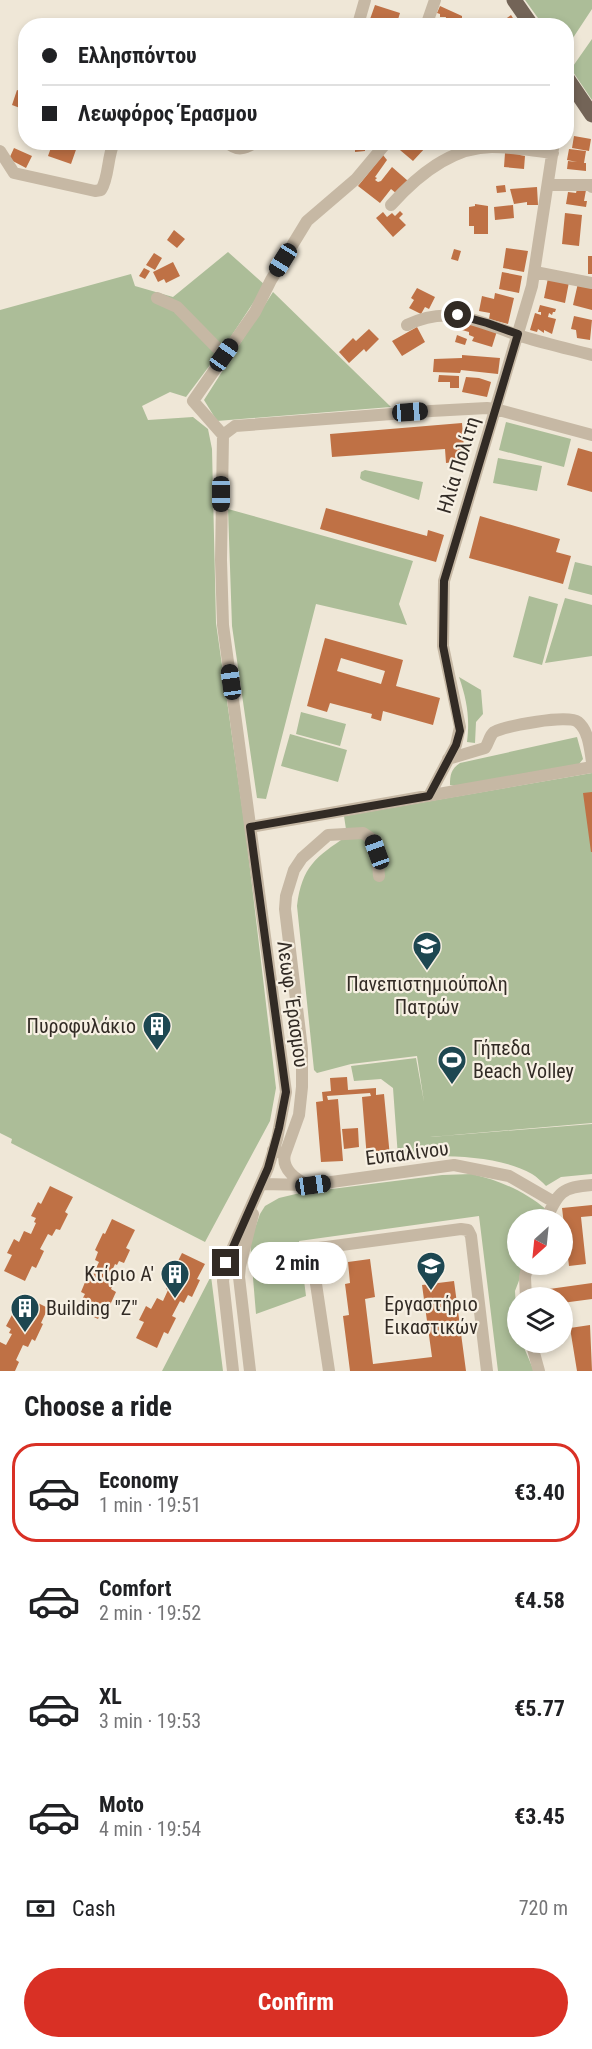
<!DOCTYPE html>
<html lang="en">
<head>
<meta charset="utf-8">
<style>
	body { margin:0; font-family:"Roboto Condensed",sans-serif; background:#f2f2f2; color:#202124; height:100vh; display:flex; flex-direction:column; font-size:22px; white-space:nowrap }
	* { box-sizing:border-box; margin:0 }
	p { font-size:20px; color:#757577 }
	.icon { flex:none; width:33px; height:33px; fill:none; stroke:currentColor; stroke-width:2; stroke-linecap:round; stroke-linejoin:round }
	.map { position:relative; height:1371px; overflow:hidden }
	.drawer { display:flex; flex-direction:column; background:#fff; flex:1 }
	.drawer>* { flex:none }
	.guide { position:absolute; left:18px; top:18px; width:556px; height:132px; border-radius:24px; box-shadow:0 3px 9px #0003; display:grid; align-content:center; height:132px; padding:0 24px; background:#fff }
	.needle { width:39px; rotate:207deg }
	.tools { position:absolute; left:507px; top:1209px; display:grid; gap:12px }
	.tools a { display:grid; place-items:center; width:66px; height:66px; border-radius:50%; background:#fff; box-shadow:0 3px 9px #0003; font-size:30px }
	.end { position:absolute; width:27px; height:27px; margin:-14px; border:8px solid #322b25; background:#fff; box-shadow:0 0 0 3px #fff }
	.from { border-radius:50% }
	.bubble { position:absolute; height:42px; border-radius:21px; background:#fff; box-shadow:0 3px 9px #0003; font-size:20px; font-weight:700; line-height:42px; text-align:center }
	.car { position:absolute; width:18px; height:36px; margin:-18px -9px; border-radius:8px; box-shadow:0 0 4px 2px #0007; background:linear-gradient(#222 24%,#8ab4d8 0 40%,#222 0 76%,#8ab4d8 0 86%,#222 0) }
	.guide b { display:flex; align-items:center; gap:21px; height:57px; font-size:22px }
	.guide b+b { border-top:2px solid #e0e0e0 }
	.guide i { width:15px; height:15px; background:#202124 }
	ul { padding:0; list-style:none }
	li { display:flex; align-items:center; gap:18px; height:99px; margin:0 12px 9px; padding:0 12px; border:3px solid transparent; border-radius:24px }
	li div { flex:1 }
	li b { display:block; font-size:22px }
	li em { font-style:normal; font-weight:700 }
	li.current { border-color:#d93025 }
	li>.icon { width:54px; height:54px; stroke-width:1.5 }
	h2 { padding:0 24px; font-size:27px; line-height:72px }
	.pay { display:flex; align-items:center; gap:15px; height:66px; padding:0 24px; font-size:22px }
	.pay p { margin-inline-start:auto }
	.primary-button { display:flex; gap:12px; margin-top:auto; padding:12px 24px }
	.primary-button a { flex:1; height:69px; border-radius:36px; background:#d93025; color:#fff; font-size:24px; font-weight:700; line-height:69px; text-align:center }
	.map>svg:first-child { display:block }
</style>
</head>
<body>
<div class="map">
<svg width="592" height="1371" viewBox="0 0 592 1371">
	<rect width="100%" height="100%" fill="#efe7d7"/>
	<path fill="#acbd98" d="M525,0H592V9L567,47V26L543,25Z
		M592,39V100L571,69Z
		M228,252L265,285L228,341L186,397L170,392L142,406L148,420L193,417L208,429L212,449L216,623L246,835L276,1088L270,1121L205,1242L11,1143L12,1139L0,1133V310L131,274L135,286L173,297Z
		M273,292L391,407L217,421L204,400Z
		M506,422L571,439L564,467L499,450Z
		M498,458L542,466L537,491L493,483Z
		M365,470L423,482L419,500L362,480L360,478L361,472Z
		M228,509L413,561L399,604L407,625L316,604L266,799L257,798L232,626Z
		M575,562L592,566V595L568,589Z
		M529,596L558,604L542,665L513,657Z
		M565,598L592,605V656L545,663Z
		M459,677L481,690L483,714L476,722L475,743L467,742C470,718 467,700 459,677Z
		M301,712L346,724L340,746L296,734Z
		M290,734L347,750L338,782L281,766Z
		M577,737L583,759L579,764L455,786L450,785C450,775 451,769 460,763Z
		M592,773V1123L430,1137L592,1124V1174L561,1177L546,1186C542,1182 537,1177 532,1174C494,1153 440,1156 398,1157L393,1088L381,1079L354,1081L351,1066L416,1058L424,1102L417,1056L351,1064L317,1073L314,1070L297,906C302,866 316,857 347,836L344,816Z
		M472,1174C501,1181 524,1191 547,1210L543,1219L518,1220V1264L525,1265L515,1291L518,1342L522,1343L534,1371H498L479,1216L299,1241L306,1296L256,1314L250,1242L260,1214L265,1206L279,1198L300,1193L442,1175Z
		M211,1276L223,1371H162Z"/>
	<path fill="#bf7145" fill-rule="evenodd" d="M375,5L400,13L396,26H380L369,22Z
		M440,6L462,16V26H436V21L445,22L446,17H440V14L437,13Z
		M511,15L518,26H496Z
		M17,90L25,93L20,108L12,105Z
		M574,136L591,139L589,151L572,148Z
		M53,142L78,144L71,164L48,156Z
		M351,142H368V147H365V151L355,152V148H352Z
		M393,142H420L426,147L413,161L394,145L393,147L390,145Z
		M447,142H475V144L449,148Z
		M14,148L32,156L26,168L9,159Z
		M569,149L586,151L584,163H586V171L567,169L568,161L577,162L567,160Z
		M520,152V155L525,156L524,169L504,167L505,153Z
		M383,155L387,160L375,177L377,178L375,180L378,182L381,181L392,167L408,181L397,194L391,189L380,203L358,186Z
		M505,185L506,192L497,193L496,186Z
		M537,187L538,205H527V202L514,204L510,189Z
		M577,189L586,190L584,201H587L586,207L566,204L568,192L576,193Z
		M475,204L488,206V234H474V226H469V207L475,206Z
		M513,205L514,218L495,220L494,207Z
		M400,211L403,214L399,218L406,225L393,237L376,218L383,212L387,217L392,213L395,216Z
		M565,213L582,215L579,246L562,244Z
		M174,230L185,239L177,248L167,240Z
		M506,248L528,251L524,272L503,268Z
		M454,249L461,251L458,261L451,259Z
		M154,253L162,258L155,270L146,265Z
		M588,256H592V274H588Z
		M173,262L180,276L166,283L164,279L158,282L153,272Z
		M144,268L150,271L145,279L139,276Z
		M502,272L522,276L519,293L499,289Z
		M548,278L569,282L565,303L544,298Z
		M578,283L592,287V310L573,305Z
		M417,288L435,297L429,309L425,307L421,314L409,308L414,300L411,298Z
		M495,293L514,298L508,324L489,319L490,313L479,311L482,296L494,299Z
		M540,305L556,309L555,312H553L552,315L549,313L548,317L556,319L552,334L544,330V333L538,329L537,332L530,330L535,313L541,315V312H538Z
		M574,316L592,320L590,340L577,338L576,330L571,329Z
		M465,322L497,331L492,347L472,341L474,337L469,335V332L462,330Z
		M417,327L425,342L402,356L392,341Z
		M369,329L379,339L366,352L364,349L349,363L339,352L353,338L356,341Z
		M457,335L467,339L465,345L455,342Z
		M462,355L500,358L498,374L461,370L460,373L433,372L434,359L462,358Z
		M439,375L459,376V388H450V382H438Z
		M466,377L479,378L491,382L487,397L462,392Z
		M462,423L465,461L446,463L445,449L332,457L330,434Z
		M578,448L592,452V492L567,485Z
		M326,508L427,536L428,530L444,535L436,562L320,529Z
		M480,516L560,539L556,552L571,556L563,584L469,558Z
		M325,638L403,660L396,686L440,698L433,725L383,711L381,721L371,718L372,714L330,703L327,712L307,706ZM341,658L385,671L381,684L337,671Z
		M592,792V852H591L583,793Z
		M347,1077L348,1090L376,1088V1095L384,1094L390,1157L367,1159L362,1097L371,1096L370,1093L327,1096L328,1100L338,1099L343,1161L321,1162L316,1102L323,1101L322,1092L331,1091L330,1078Z
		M358,1128L359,1147L344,1149L342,1129Z
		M50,1186L73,1197L65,1212L68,1214L60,1230L56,1229L52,1236L48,1234L40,1249L44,1251L36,1268L32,1266L25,1281L4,1271L12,1255L7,1253L14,1239L19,1242L24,1231L31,1234L36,1223L34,1222L36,1218L31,1216L38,1202L41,1204Z
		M592,1205V1216L581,1217L586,1264L569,1266L562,1208Z
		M112,1219L135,1230L126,1248L130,1250L124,1263L119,1261L117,1265L115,1264L110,1275L116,1278L111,1289L116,1292L110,1305L105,1303L98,1319L77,1309L85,1294L81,1292L88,1275L92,1277L99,1262L95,1260L98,1252L95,1250L103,1233L105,1234Z
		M182,1253L205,1264L197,1279L200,1280L192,1297L188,1295L184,1303L180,1301L172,1316L176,1318L168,1334L164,1332L157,1348L136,1338L144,1322L139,1320L146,1306L151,1309L157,1298L163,1301L168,1290L166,1289L168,1285L163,1283L170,1269L173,1271Z
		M370,1259L375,1297L365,1299L373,1364L432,1357L422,1285L454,1281L466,1371H350L343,1316L349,1315L345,1284L350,1283L348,1262Z
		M592,1283V1299L562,1303V1298H536L535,1291Z
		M26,1297L48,1308L41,1323L43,1324L35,1341L32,1339L28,1347L23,1345L16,1360L19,1362L15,1371H0V1342L6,1345L12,1334L9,1333L11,1329L6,1326L13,1313L17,1315Z
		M590,1325L592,1371H577L570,1328Z"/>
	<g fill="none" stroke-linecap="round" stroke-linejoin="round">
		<path stroke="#c6b8a4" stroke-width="12" d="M359,21L365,0
			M426,26L435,0
			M227,142C237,152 245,149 256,142
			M0,151L14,173L95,191L101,190C109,178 107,158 114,142
			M548,185H592V187
			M391,205C417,176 451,147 492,147C512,147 533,151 553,153
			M535,272L592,283
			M157,298L177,307L224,355
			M407,325C452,303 482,324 524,337C547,344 569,349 592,355
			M223,435L235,426L431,411L487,408L495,409L592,435
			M448,759L485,748C489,743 489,736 494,732C506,726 568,714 578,722C589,731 590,750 592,762
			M429,796L456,745L460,727L443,646L444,581L532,286L554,142
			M250,827L592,767
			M273,1150L285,1154L299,1115L302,1087V1049L285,909L286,896L294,870L302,858L328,835L363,833L372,839L377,852L379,876
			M285,1154C281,1169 296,1180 309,1185
			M262,1184L310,1185L454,1165L509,1176L554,1202
			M546,1220C558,1192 562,1187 592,1185
			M526,1298L525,1277L528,1264
			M531,1342L539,1371
			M233,1371L223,1281L226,1263L268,1168L277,1139L286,1092L223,625L221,560L223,435L193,401L255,312L271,280L307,221L356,179L387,142
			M250,1371L239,1277L240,1266L253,1214
			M329,1371L312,1257L314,1251L319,1248L461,1229L468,1230L471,1236L487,1371"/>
		<path stroke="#736457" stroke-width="15" d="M514,0L532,26
			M567,78L592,115"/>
	</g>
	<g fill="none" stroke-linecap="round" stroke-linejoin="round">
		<path stroke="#322b25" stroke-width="8" d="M226,1263L268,1168L279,1128L286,1092L250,827L429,796L456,745L460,731L443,646L444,581L518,334L487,323L458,315"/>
	</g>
	<defs>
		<g id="university-pin" transform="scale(1.5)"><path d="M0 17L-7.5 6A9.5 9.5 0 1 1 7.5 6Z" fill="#1d4751" stroke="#f7f0e3"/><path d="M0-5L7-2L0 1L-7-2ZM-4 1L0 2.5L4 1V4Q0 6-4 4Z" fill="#fff"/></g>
		<g id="building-pin" transform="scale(1.5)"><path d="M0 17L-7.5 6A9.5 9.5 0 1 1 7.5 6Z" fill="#1d4751" stroke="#f7f0e3"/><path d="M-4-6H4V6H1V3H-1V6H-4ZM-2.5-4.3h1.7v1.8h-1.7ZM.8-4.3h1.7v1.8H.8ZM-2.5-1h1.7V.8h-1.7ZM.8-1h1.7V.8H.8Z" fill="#fff"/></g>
		<g id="stadium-pin" transform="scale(1.5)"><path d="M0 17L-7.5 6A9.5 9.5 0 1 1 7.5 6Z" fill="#1d4751" stroke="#f7f0e3"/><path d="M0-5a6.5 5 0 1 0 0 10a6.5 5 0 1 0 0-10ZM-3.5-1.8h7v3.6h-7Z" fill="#fff"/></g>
	</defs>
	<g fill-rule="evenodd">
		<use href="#university-pin" x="427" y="946"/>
		<use href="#building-pin" x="157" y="1026"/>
		<use href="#stadium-pin" x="452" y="1060"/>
		<use href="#university-pin" x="431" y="1266"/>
		<use href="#building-pin" x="175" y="1274"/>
		<use href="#building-pin" x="25" y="1308"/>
	</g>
	<g text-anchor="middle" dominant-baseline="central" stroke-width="4.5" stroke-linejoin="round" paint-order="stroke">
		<g font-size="20" fill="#322b25" stroke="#f7f0e3">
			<text transform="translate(458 465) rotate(-73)">Ηλία Πολίτη</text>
			<text transform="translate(293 1004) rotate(82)">Λεωφ. Έρασμου</text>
			<text transform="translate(407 1153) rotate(-7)">Ευπαλίνου</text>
		</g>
		<g font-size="20" fill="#322b25" stroke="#f7f0e3">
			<text x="427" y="984">Πανεπιστημιούπολη<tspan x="427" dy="23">Πατρών</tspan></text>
			<text x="136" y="1026" text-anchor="end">Πυροφυλάκιο</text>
			<text x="473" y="1048" text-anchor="start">Γήπεδα<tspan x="473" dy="23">Beach Volley</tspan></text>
			<text x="154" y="1274" text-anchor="end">Κτίριο Α'</text>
			<text x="431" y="1304">Εργαστήριο<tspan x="431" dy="23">Εικαστικών</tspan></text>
			<text x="46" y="1308" text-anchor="start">Building "Z"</text>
		</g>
	</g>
</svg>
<div class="tools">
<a><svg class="needle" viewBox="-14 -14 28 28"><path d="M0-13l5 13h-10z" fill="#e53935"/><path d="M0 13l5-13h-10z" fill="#757577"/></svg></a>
<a><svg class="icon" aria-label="layers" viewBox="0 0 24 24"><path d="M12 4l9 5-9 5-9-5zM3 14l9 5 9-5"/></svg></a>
</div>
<i class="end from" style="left:458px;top:315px"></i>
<i class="end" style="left:226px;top:1263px"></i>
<div class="bubble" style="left:248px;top:1242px;width:99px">2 min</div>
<i class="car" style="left:283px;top:260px;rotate:212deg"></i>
<i class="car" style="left:224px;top:355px;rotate:35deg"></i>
<i class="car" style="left:410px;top:412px;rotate:86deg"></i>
<i class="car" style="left:221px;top:494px;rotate:180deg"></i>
<i class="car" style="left:231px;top:682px;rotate:352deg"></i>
<i class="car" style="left:377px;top:852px;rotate:340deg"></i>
<i class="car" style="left:313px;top:1185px;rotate:82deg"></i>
<div class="guide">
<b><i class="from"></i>Ελλησπόντου</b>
<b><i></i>Λεωφόρος Έρασμου</b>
</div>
</div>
<section class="drawer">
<h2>Choose a ride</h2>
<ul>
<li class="current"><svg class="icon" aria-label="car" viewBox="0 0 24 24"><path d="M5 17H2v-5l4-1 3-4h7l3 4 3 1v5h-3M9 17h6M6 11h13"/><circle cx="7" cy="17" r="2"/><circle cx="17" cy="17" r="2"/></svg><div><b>Economy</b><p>1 min · 19:51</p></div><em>€3.40</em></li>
<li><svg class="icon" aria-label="car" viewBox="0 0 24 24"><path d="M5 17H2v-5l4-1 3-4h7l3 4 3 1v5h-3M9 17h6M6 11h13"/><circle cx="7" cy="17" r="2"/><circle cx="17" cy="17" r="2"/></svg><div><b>Comfort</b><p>2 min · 19:52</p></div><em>€4.58</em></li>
<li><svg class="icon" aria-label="car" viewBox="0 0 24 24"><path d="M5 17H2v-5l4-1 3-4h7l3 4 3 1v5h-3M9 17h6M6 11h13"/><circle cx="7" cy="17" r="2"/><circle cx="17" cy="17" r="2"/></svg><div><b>XL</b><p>3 min · 19:53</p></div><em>€5.77</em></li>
<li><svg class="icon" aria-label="car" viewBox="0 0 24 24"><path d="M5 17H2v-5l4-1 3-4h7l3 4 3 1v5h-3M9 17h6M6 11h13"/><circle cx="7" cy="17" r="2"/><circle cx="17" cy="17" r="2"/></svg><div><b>Moto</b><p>4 min · 19:54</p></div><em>€3.45</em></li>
</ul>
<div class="pay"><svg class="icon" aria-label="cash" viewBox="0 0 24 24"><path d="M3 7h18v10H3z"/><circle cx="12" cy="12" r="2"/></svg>Cash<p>720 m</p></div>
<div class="primary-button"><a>Confirm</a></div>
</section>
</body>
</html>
